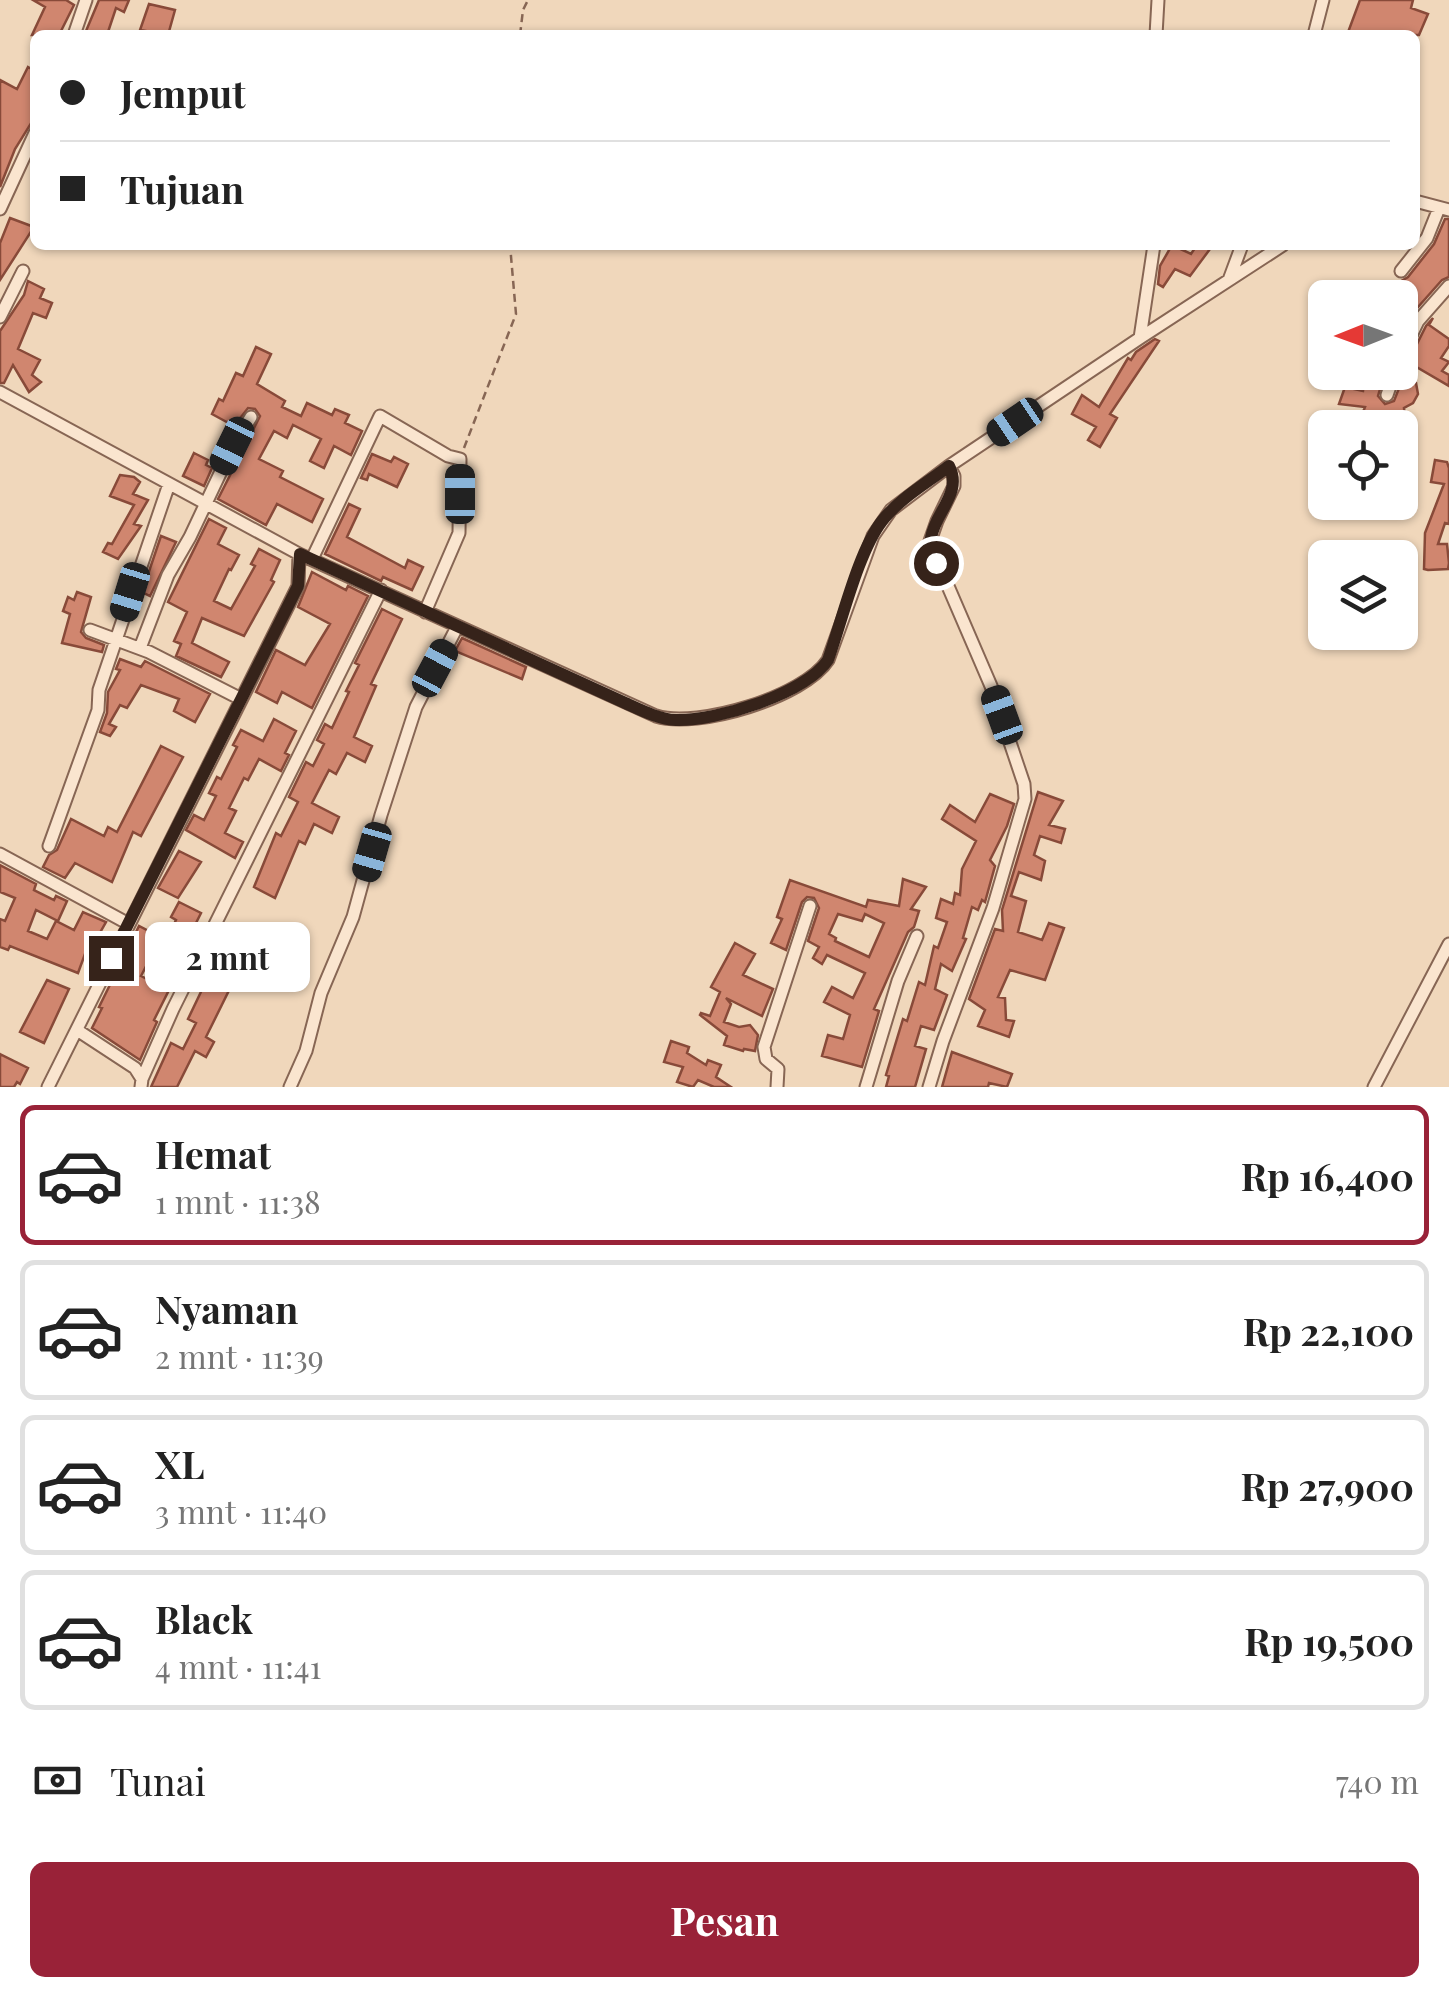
<!DOCTYPE html>
<html lang="id">
<head>
<meta charset="utf-8">
<style>
	body { margin:0; font-family:"Playfair Display",serif; background:#f6f6f6; color:#222; height:100vh; display:flex; flex-direction:column; font-size:38px; white-space:nowrap }
	* { box-sizing:border-box; margin:0 }
	p { font-size:32px; color:#767676 }
	.icon { flex:none; width:55px; height:55px; fill:none; stroke:currentColor; stroke-width:2; stroke-linecap:round; stroke-linejoin:round }
	.map { position:relative; height:1087px; overflow:hidden }
	.details { display:flex; flex-direction:column; background:#fff; flex:1 }
	.details>* { flex:none }
	.hud { position:absolute; left:30px; top:30px; width:1390px; height:220px; border-radius:15px; box-shadow:0 2px 8px #0004; display:grid; align-content:center; height:220px; padding:0 30px; background:#fff }
	.needle { width:65px; rotate:269deg }
	.controls { position:absolute; left:1308px; top:280px; display:grid; gap:20px }
	.controls a { display:grid; place-items:center; width:110px; height:110px; border-radius:15px; background:#fff; box-shadow:0 2px 8px #0004; font-size:50px }
	.end { position:absolute; width:45px; height:45px; margin:-22px; border:12px solid #36231a; background:#fff; box-shadow:0 0 0 5px #fff }
	.from { border-radius:50% }
	.bubble { position:absolute; height:70px; border-radius:15px; background:#fff; box-shadow:0 2px 8px #0004; font-size:32px; font-weight:700; line-height:70px; text-align:center }
	.car { position:absolute; width:30px; height:60px; margin:-30px -15px; border-radius:12px; box-shadow:0 0 8px 2px #0007; background:linear-gradient(#222 24%,#8ab4d8 0 40%,#222 0 76%,#8ab4d8 0 86%,#222 0) }
	.hud b { display:flex; align-items:center; gap:35px; height:95px; font-size:38px }
	.hud b+b { border-top:2px solid #e0e0e0 }
	.hud i { width:25px; height:25px; background:#222 }
	ul { padding:18px 0 0; list-style:none }
	li { display:flex; align-items:center; gap:30px; height:140px; margin:0 20px 15px; padding:0 10px; border:5px solid #e0e0e0; border-radius:15px }
	li div { flex:1 }
	li b { display:block; font-size:38px }
	li em { font-style:normal; font-weight:700 }
	li.current { border-color:#992238 }
	li>.icon { width:90px; height:90px; stroke-width:1.5 }
	.pay { display:flex; align-items:center; gap:25px; height:110px; padding:0 30px; font-size:38px }
	.pay p { margin-inline-start:auto }
	.action { display:flex; gap:20px; margin-top:auto; padding:20px 30px }
	.action a { flex:1; height:115px; border-radius:15px; background:#992238; color:#fff; font-size:40px; font-weight:700; line-height:115px; text-align:center }
	.map>svg:first-child { display:block }
</style>
</head>
<body>
<div class="map">
<svg width="1449" height="1087" viewBox="0 0 1449 1087">
	<rect width="100%" height="100%" fill="#f0d7bb"/>
	<path fill="#d0866f" stroke="#884a39" stroke-width="2.5" fill-rule="evenodd" d="M33,0H66L74,5L59,35H32L45,7Z
		M99,0H129L124,12L116,8L107,35L86,31Z
		M1360,0H1413L1411,8L1428,14L1419,35H1347Z
		M149,4L175,10L168,35L140,30Z
		M28,67L35,71V117L15,149L0,187V80L17,89Z
		M10,218L34,227L0,280V243Z
		M1445,219H1449V277L1442,280L1411,315L1400,337V298H1396L1399,291L1393,286L1408,277L1434,244Z
		M1172,245L1191,254L1197,245L1210,249L1190,276L1175,269L1163,287L1158,284L1160,266Z
		M28,281L44,289L40,298L52,303L46,318L33,313L18,349L40,360L32,375L41,382L29,392L13,365L4,383H0V331L24,295Z
		M1433,318L1429,325L1449,339V346L1441,358L1449,362L1442,371L1449,375V386L1408,362L1426,326Z
		M1155,339L1159,341L1110,414L1117,418L1100,447L1088,440L1096,427L1072,414L1082,395L1099,407L1128,358L1131,360L1136,352Z
		M256,347L271,354L257,384L285,401L282,407L301,416L307,403L332,415L335,409L349,415L345,423L362,431L351,455L334,446L324,468L310,461L321,439L293,425L287,438L274,431L259,459L283,471L280,477L323,499L312,522L277,504L266,525L218,499L260,416L255,409L248,408L234,426L212,414L219,399L223,401L236,373L243,376Z
		M1365,374L1383,379L1378,396L1385,404L1394,401L1403,378L1416,383L1418,394L1413,403L1404,408L1405,418L1398,428L1380,423L1381,419L1363,412L1365,407L1339,404L1345,387L1363,391Z
		M194,453L208,460L206,465L212,468L204,486L183,476Z
		M372,454L391,462L394,457L408,464L397,487L369,474L367,480L361,478Z
		M1435,460L1447,462L1449,468V524L1445,523L1438,544H1447L1449,563L1448,569L1428,570L1424,569L1425,533L1444,484L1431,482Z
		M120,475L134,477L140,482L133,494L148,500L134,524L141,526L118,559L103,552L108,543L112,544L134,505L110,496Z
		M349,504L360,509L347,537L405,568L408,560L423,567L412,590L383,577L381,581L325,554Z
		M209,519L226,528L218,544L239,555L231,570L229,569L214,601L231,609L255,566L251,564L259,549L280,560L271,580L274,582L244,636L202,618L192,643L229,662L221,677L176,656L181,644L174,641L187,612L168,602Z
		M161,536L176,542L150,596L142,592Z
		M312,572L346,590L348,586L368,596L312,708L282,692L277,703L256,692L276,650L305,665L330,624L298,607Z
		M77,592L91,597L81,632L86,638L104,645L102,652L62,643L70,614L63,611L68,597L74,600Z
		M382,609L402,619L371,684L376,686L354,737L372,746L365,762L347,753L336,774L329,770L312,803L339,817L332,833L314,824L305,844L299,841L275,898L254,887L276,833L281,836L298,802L289,797L306,762L313,766L324,744L317,740L325,724L332,728L349,692L346,691L359,665L355,663Z
		M462,638L526,667L522,679L455,651Z
		M120,659L141,667L145,661L210,694L195,722L174,711L179,699L141,685L127,708L120,705L109,724L116,727L110,736L100,732L107,713L108,692L120,670L116,669Z
		M274,719L296,731L285,753L289,755L281,771L259,759L248,780L244,778L229,808L236,811L225,833L243,842L235,858L186,830L194,815L204,820L216,796L209,793L217,777L221,779L237,747L233,745L241,730L263,741Z
		M161,746L183,757L141,836L133,832L112,882L75,863L65,878L43,867L49,855L57,850L71,819L104,836L108,827L117,832Z
		M1038,792L1063,801L1049,825L1065,829L1061,843L1040,836L1034,855L1045,861L1041,880L1019,872L1011,896L1026,901L1018,932L1042,940L1049,923L1064,928L1045,980L1010,970L998,997L1005,998L1006,1020L1014,1021L1009,1037L978,1026L985,1010L969,999L995,929L1003,931L1002,910Z
		M990,794L1014,804L1007,826L990,860L995,866L985,902L982,900L978,910L972,907L963,938L966,939L952,971L941,964L935,989L947,995L934,1030L921,1026L915,1046L926,1049L915,1087H886L889,1076L886,1075L903,1019L907,1021L919,982L925,985L934,946L938,948L947,922L936,918L941,899L953,904L955,893L960,895L962,869L976,841L942,819L950,805L975,822Z
		M179,851L201,862L178,898L158,888Z
		M0,865L36,884L34,890L54,900L56,896L67,901L58,921L36,910L28,931L47,939L56,921L74,930L83,912L106,922L97,938L102,941L94,958L85,954L78,973L10,946L8,950L0,947V919L5,921L15,898L0,892Z
		M903,879L926,887L911,909L919,911L914,927L908,932L874,1009L879,1011L862,1067L822,1056L828,1035L843,1039L850,1015L824,1002L832,987L853,998L865,973L827,955L822,964L813,958L819,947L808,941L819,908L814,898L807,897L802,902L786,950L771,943L782,919L777,917L790,880L866,907L868,900L899,906ZM838,914L862,921L865,914L884,923L869,957L835,941L836,938L829,934Z
		M179,902L201,913L190,935L195,938L178,971L151,957L141,976L169,990L154,1020L157,1022L140,1060L92,1028L102,1008L99,1007L139,926L166,940L176,920L171,917Z
		M735,943L755,954L743,975L773,989L762,1016L726,998L731,1004L724,1022L739,1027L750,1025L758,1035L755,1051L744,1049L743,1051L724,1045L727,1036L700,1015L701,1013L710,1016L720,992L711,987Z
		M221,950L243,962L206,1037L214,1042L206,1057L195,1051L177,1087H151L171,1043L183,1049L196,1023L188,1019Z
		M47,980L69,989L44,1043L20,1032Z
		M671,1041L689,1047L687,1053L706,1065L708,1060L721,1065L716,1077L731,1087H714L698,1080L693,1087L677,1082L683,1067L664,1062Z
		M952,1052L1012,1074L1007,1087L989,1083L988,1087H942Z
		M0,1054L28,1068L20,1084L17,1082L14,1087H0Z"/>
	<g fill="none" stroke-linecap="round" stroke-linejoin="round">
		<g stroke="#876654" stroke-width="15">
			<path id="minor" d="M74,35L86,0
				M1156,35L1158,0
				M1314,35L1323,0
				M1415,201L1449,210
				M0,209L35,133
				M1401,271L1427,238L1439,208
				M1229,280L1242,245
				M0,317L23,271
				M1140,338L1154,245
				M1400,358L1418,321L1449,286
				M0,392L299,554L298,586L48,1087
				M1387,395L1395,372
				M299,554L656,716C698,729 804,697 828,660L873,536L891,510L949,466L1140,338L1283,245
				M312,559L380,416L448,456L460,459L459,533L425,612
				M90,630L149,652L241,699
				M140,648L168,575L190,537L233,446L251,417
				M49,846L98,710L99,690L169,484
				M0,854L127,923
				M77,1030L135,1068L142,1079L141,1087
				M142,1079L173,1009L381,590
				M290,1087L306,1051L321,993L353,917L381,815L416,707L457,627
				M777,1087L778,1069L766,1059L764,1047L810,906
				M866,1087L898,981L917,936
				M929,1087L943,1041L993,908L1025,799L1024,784L991,686L932,549L930,541L937,521L954,486V476L949,466
				M1374,1087L1449,944"/>
		</g>
		<path stroke="#876654" stroke-width="2.5" stroke-dasharray="8 5" stroke-linecap="butt" d="M520,35L523,10L528,0
			M464,448L516,314L510,245"/>
		<use href="#minor" stroke="#fae5cf" stroke-width="11"/>
	</g>
	<g fill="none" stroke-linecap="round" stroke-linejoin="round">
		<path stroke="#36231a" stroke-width="12" d="M111,958L298,586L300,554L623,702C639,709 657,719 676,720C717,721 805,694 828,660C842,621 858,552 882,521C899,499 927,483 949,466C963,493 935,512 931,538C930,546 934,555 936,563"/>
	</g>
</svg>
<div class="controls">
<a><svg class="needle" viewBox="-14 -14 28 28"><path d="M0-13l5 13h-10z" fill="#e53935"/><path d="M0 13l5-13h-10z" fill="#767676"/></svg></a>
<a><svg class="icon" aria-label="locate" viewBox="0 0 24 24"><circle cx="12" cy="12" r="6"/><path d="M12 2v4M12 18v4M2 12h4M18 12h4"/></svg></a>
<a><svg class="icon" aria-label="layers" viewBox="0 0 24 24"><path d="M12 4l9 5-9 5-9-5zM3 14l9 5 9-5"/></svg></a>
</div>
<i class="end from" style="left:936px;top:563px"></i>
<i class="end" style="left:111px;top:958px"></i>
<div class="bubble" style="left:145px;top:922px;width:165px">2 mnt</div>
<i class="car" style="left:1015px;top:422px;rotate:236deg"></i>
<i class="car" style="left:232px;top:446px;rotate:206deg"></i>
<i class="car" style="left:460px;top:494px;rotate:0deg"></i>
<i class="car" style="left:130px;top:592px;rotate:197deg"></i>
<i class="car" style="left:435px;top:668px;rotate:28deg"></i>
<i class="car" style="left:1002px;top:715px;rotate:340deg"></i>
<i class="car" style="left:372px;top:852px;rotate:196deg"></i>
<div class="hud">
<b><i class="from"></i>Jemput</b>
<b><i></i>Tujuan</b>
</div>
</div>
<section class="details">
<ul>
<li class="current"><svg class="icon" aria-label="car" viewBox="0 0 24 24"><path d="M5 17H2v-5l4-1 3-4h7l3 4 3 1v5h-3M9 17h6M6 11h13"/><circle cx="7" cy="17" r="2"/><circle cx="17" cy="17" r="2"/></svg><div><b>Hemat</b><p>1 mnt · 11:38</p></div><em>Rp 16,400</em></li>
<li><svg class="icon" aria-label="car" viewBox="0 0 24 24"><path d="M5 17H2v-5l4-1 3-4h7l3 4 3 1v5h-3M9 17h6M6 11h13"/><circle cx="7" cy="17" r="2"/><circle cx="17" cy="17" r="2"/></svg><div><b>Nyaman</b><p>2 mnt · 11:39</p></div><em>Rp 22,100</em></li>
<li><svg class="icon" aria-label="car" viewBox="0 0 24 24"><path d="M5 17H2v-5l4-1 3-4h7l3 4 3 1v5h-3M9 17h6M6 11h13"/><circle cx="7" cy="17" r="2"/><circle cx="17" cy="17" r="2"/></svg><div><b>XL</b><p>3 mnt · 11:40</p></div><em>Rp 27,900</em></li>
<li><svg class="icon" aria-label="car" viewBox="0 0 24 24"><path d="M5 17H2v-5l4-1 3-4h7l3 4 3 1v5h-3M9 17h6M6 11h13"/><circle cx="7" cy="17" r="2"/><circle cx="17" cy="17" r="2"/></svg><div><b>Black</b><p>4 mnt · 11:41</p></div><em>Rp 19,500</em></li>
</ul>
<div class="pay"><svg class="icon" aria-label="cash" viewBox="0 0 24 24"><path d="M3 7h18v10H3z"/><circle cx="12" cy="12" r="2"/></svg>Tunai<p>740 m</p></div>
<div class="action"><a>Pesan</a></div>
</section>
</body>
</html>
